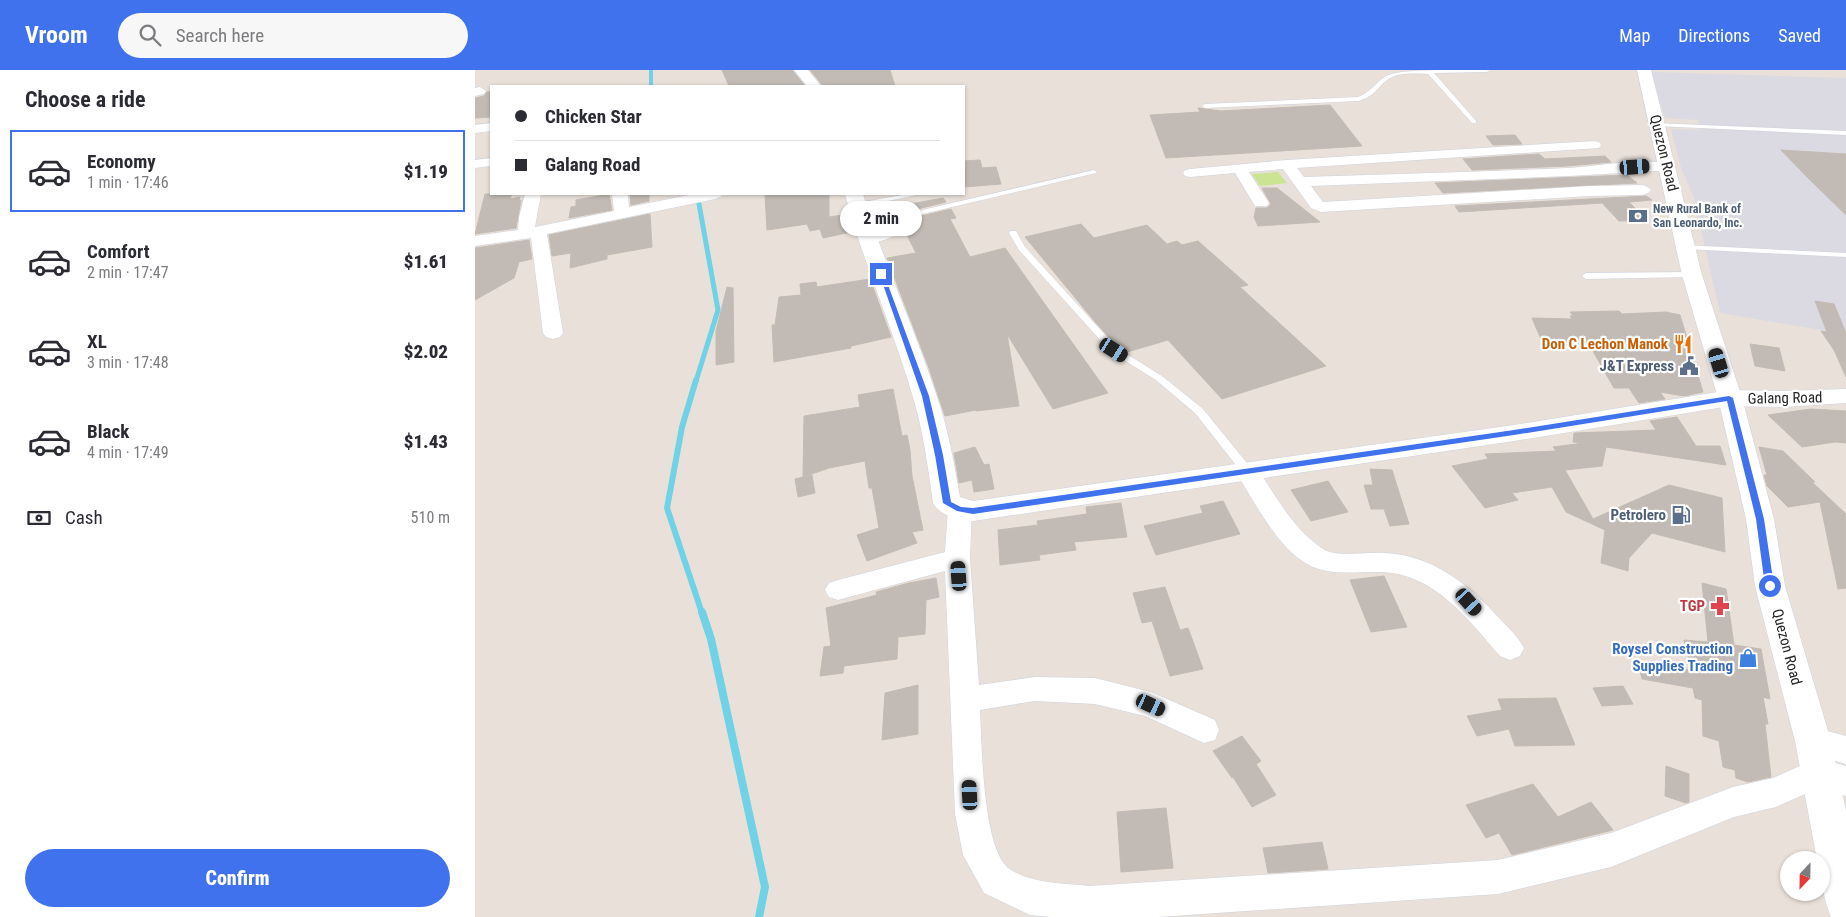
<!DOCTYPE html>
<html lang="en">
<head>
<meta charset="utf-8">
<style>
	body { margin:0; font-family:"Roboto Condensed",sans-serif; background:#f7f7f7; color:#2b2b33; height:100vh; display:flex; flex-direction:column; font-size:19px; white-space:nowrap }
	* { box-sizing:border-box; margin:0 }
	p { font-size:16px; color:#7c7c81 }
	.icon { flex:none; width:28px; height:28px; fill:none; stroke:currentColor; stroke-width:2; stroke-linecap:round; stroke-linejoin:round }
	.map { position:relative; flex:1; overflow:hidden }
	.drawer { display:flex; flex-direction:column; background:#fff; width:475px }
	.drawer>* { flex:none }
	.guide { position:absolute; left:15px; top:15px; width:475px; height:110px; border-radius:0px; box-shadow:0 1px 4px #0004; display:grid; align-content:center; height:110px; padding:0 25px; background:#fff }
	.needle { width:32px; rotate:202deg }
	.tools { position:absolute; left:1305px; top:781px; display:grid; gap:10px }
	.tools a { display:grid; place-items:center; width:50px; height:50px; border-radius:50%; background:#fff; box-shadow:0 1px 4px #0004; font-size:25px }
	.end { position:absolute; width:22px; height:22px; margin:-11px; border:6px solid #4072ee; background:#fff; box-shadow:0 0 0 2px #fff }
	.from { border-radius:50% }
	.bubble { position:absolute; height:35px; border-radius:18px; background:#fff; box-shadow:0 1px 4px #0004; font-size:16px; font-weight:800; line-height:35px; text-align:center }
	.car { position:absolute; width:15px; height:30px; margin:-15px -8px; border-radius:6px; box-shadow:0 0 4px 1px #0007; background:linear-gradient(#222 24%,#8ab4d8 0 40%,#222 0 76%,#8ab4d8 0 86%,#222 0) }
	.guide b { display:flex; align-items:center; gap:18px; height:48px; font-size:19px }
	.guide b+b { border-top:1px solid #e1e1e2 }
	.guide i { width:12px; height:12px; background:#2b2b33 }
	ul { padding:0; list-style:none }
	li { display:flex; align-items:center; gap:15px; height:82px; margin:0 10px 8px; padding:0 15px; border:2px solid transparent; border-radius:0px }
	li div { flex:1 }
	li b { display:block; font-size:19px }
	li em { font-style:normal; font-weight:800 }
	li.active { border-color:#4072ee }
	li>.icon { width:45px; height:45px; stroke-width:1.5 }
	h2 { padding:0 25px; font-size:22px; line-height:60px }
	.pay { display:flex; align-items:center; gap:12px; height:55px; padding:0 25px; font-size:19px }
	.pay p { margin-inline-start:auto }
	.cta { display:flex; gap:10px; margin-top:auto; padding:10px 25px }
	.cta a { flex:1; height:58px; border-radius:30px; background:#4072ee; color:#fff; font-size:20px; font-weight:800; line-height:58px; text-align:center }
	header { display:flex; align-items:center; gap:30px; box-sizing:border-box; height:70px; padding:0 25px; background:#4072ee; color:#fff }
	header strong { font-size:24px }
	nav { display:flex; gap:28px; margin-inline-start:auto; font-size:18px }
	.search { width:350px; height:45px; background:#f7f7f7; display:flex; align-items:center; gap:12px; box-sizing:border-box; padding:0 18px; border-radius:28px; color:#7c7c81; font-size:19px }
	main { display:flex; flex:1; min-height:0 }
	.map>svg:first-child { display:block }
</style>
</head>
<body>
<header>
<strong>Vroom</strong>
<div class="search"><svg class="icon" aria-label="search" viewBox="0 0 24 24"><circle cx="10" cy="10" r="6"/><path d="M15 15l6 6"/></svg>Search here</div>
<nav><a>Map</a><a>Directions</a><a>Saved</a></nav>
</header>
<main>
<section class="drawer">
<h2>Choose a ride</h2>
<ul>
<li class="active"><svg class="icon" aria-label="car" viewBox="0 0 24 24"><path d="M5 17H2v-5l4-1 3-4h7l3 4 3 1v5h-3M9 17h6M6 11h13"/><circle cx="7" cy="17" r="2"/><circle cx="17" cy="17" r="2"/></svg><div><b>Economy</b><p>1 min · 17:46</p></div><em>$1.19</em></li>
<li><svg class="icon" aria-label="car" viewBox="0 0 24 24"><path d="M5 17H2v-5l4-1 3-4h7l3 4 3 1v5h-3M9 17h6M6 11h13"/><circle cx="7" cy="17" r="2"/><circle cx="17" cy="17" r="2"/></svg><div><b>Comfort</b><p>2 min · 17:47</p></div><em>$1.61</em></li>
<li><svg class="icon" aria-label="car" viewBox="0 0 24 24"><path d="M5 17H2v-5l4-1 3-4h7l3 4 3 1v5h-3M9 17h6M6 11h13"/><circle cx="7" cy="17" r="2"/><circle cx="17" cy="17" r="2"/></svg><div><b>XL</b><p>3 min · 17:48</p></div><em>$2.02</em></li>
<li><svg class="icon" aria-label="car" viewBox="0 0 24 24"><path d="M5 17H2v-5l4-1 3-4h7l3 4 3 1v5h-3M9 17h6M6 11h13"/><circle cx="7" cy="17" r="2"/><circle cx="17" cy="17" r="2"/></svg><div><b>Black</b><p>4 min · 17:49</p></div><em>$1.43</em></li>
</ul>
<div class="pay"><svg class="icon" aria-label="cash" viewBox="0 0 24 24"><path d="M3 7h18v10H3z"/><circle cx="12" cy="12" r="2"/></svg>Cash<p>510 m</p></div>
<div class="cta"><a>Confirm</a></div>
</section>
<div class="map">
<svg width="1371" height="847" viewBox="0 0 1371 847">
	<rect width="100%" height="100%" fill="#e9e0d9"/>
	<path fill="#dbd9e1" d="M1176,2L1371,8V264L1245,243L1218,125L1206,98L1196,59L1225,60L1223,50L1190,48Z"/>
	<path fill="#cae493" d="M803,102L812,113L785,116L777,104Z"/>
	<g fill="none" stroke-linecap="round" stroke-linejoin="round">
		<path stroke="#70d2e6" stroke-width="4" d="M176,0V16"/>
		<path stroke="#70d2e6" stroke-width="5" d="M221,311L243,240L224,134"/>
		<path stroke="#70d2e6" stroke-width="6" d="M221,310L207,357L192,438L227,543"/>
		<path stroke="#70d2e6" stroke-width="8" d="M227,542L236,569L290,817L284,847"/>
	</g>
	<path fill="#c1bab5" stroke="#c4bcb3" d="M247,0H317L330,16H254Z
		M335,0H415L420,16H348Z
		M12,22H16V47L0,48V28L9,26Z
		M855,35L887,76L691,88L675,45L725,42L723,38L746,41Z
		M1040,65L1047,74L1018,75L1011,66Z
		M1306,80L1371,84V145L1333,108Z
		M1064,84L1070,89L1130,86L1136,92L1092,96L997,100L988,89Z
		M505,90L507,98L521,97L526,114L489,117V91Z
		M1152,105L1162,113L968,123L960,113Z
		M787,118H802L845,152L783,156L779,147L781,138H792L796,134Z
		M10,124H37L35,129L45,127L44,131L46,130L41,158L0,164Z
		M134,124L137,140L94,148L96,137L101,136V130Z
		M155,124H174V131L156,135Z
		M290,124H354V147L368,145L376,162L348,168L345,159L335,161L332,154L292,160Z
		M1171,126L1177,130L1154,132L1172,150L1144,151L1127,133L984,142L980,136Z
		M468,128L471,132L434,141L430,135Z
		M476,139L481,148L475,149L495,187L530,178L633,323L578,339L532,264L544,336L501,341V340L470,346L454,298L412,188L441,183L425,151Z
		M175,144L177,177L132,185V189L95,198L96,183L77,186L74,165Z
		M606,154L619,168L672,155L692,174L702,171L707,175L723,171L773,215L765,217L851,296L747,329L693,270L652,282L643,277L621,253L550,167Z
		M54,170L57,189L44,192L39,208L0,230V178Z
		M395,209L416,267L376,276V278L299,292L297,255H300L304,227L326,225L325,214L341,212L342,217Z
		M252,217L258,218L259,292L241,295V261Z
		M1340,231L1359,234L1371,263V307L1359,280L1346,261L1352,262Z
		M1144,241L1147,244L1191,242L1205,245L1228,322L1209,326L1185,322L1190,329L1164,333L1154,318H1139L1115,276L1068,274L1057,248L1097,249L1095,246H1098L1095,242Z
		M1275,274L1304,278L1310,301L1280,296Z
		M418,319L427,366L432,365L435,380L437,406L448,460L437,462L442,473L392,491L382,465L404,458L397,418H394L390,391L354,398L328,407L329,346L385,337L383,325Z
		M1336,339L1371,341V373L1360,372L1327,377L1293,345Z
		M1202,347L1221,376H1245L1251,395L1131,377L1127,396L1090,400L1118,449L1194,415L1247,428L1250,482L1177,463L1154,488L1153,501L1126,493L1130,460L1091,442L1077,417L1037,423L1043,430L1010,438L977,396L1013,389L1010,384L1081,381L1078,377L1109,373L1098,372L1099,363L1181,360L1175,351Z
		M500,377L509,395L514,394L519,419L499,422L497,410L484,413L479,383Z
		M1284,377L1308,381L1340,412H1337L1371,444V518L1363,519L1345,432L1313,437L1292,416L1289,405H1292Z
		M895,399L917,400L934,454L915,456L909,439H896L889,415H898Z
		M337,405L340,423L323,427L320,409Z
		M853,411L873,442L836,451L816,420Z
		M748,431L765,464L681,485L669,456L728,443L725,436Z
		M646,433L652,467L599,472L601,480L564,485L565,490L525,495L523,460L563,455L562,451L612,444L611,437Z
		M909,506L932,557L896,562L875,510Z
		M461,508L464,527L451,530L450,564L423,567L422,589L369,596L368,603L345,606L349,577L356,576L351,538L402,525L401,522L434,513Z
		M1227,513L1251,519L1259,575L1286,579L1295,629L1288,627L1293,654H1290L1296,707L1273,712L1261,708L1260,700L1248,697L1244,671L1228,666L1227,630L1220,628L1218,618L1167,609L1163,592L1217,600L1209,570L1233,572Z
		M690,517L705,560L713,558L728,599L695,606L677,551L667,553L658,523Z
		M443,615V664L407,670L410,623Z
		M1148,616L1158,634L1127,636L1118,618Z
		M1081,628L1100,675L1040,676L1034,659L1002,666L992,646L1027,640L1023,629Z
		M767,666L786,691L781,694L801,725L777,737L758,707L757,708L738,681Z
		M1191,696L1214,704V732L1211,733L1190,726Z
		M1058,714L1083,747L1116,732L1138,760L1037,785L1024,763L1011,768L991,735Z
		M691,738L698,798L646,802L642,742Z
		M847,772L853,799L793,803L788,778Z"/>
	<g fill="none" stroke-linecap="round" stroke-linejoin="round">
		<g stroke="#ced3df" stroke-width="1">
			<path id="service" d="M962,0H1015L1012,2L959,3L1001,51V53H997L953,4C942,4 927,2 917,7C902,15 903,25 884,31L730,38L727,36L730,34L883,27C895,23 900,13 911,6C924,0 946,1 962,0Z
				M1179,53L1371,61V65L1181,56L1179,55Z
				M619,100L622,102L621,103L422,150L424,154L422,165C412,169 397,176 388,170L415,162V152L388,156H385V152L417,147Z
				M432,124H447L383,137L379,135L383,133Z
				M535,161H541L550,177L642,278L687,306L728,339L776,398L777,401L776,404H768L720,343L681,310L636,282L544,180L534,163Z
				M1208,175L1371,183V187L1211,179L1207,177Z
				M1217,202L1220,203V207L1111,209L1107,206L1111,203Z"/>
		</g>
		<g stroke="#ced3df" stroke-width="1">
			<path id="minor" d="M5,17L11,21L9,24L0,26V18Z
				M16,53V61L0,63V55Z
				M1119,71L1124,72L1126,75L1124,78L822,98L829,107C917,104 1004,102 1092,98C1123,96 1169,87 1198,94L1200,97L1198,100L1094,106L836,116L848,132L1115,116L1168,115L1173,117L1176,120L1173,123L1168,125L1115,126L846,142L836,138L808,99L774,102L794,133L792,136H780L760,103L715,107L710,106L708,103L710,100L715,99L812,90Z
				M16,88V96L0,98V90Z
				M50,124H66L60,157L139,141L137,124H153L154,137L219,124H248L245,127L240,129L72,164L88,263L85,267L78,269L71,267L68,263L56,168L0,176V166L43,160L44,147Z
				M772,393L780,395C800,424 818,461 850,480C861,487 895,482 910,483C957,485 995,515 1025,549C1034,558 1043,567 1049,578L1045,586L1035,590L1025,586C994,550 959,504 908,502C883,501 855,507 832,494C800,475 780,432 760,401L764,395Z
				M485,430L494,433L497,439L495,488L504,615L560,607L620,608L676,622L740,650L744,660L740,670L729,673L670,646L620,634L560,631L505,640C507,672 507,784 536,800C559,814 587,813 614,816L1023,790L1136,763L1258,717L1298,708L1343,688L1371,696V726L1344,718L1301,737L1259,747L1136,797L1023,824L683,847H576L555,845L509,823L488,785L480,744L470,501L363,530L354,527L350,520L354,513L363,510L470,482L473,439L476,433Z
				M1338,657L1371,666V694L1327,681L1323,671L1327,661Z"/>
		</g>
		<g stroke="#ced3df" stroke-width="1">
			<path id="tertiary" d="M319,0H333L346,16H332Z
				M370,124H388C408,192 439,256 461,324C473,357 479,393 485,427L498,431L1039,355L1255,320L1309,321L1371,319V333L1309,337L1255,336L1039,371L498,451C483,449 466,447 458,433C453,397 448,359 437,324C417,256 388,192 370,124Z"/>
		</g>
		<g stroke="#ced3df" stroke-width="1">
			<path id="secondary" d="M1162,0H1176L1227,205L1267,328L1299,449L1310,516L1356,671L1371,741V847H1356C1348,828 1346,810 1346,790H1342L1320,671L1280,516L1271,449L1243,328L1207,205Z"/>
		</g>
		<use href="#service" fill="#fff" fill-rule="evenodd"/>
		<use href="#minor" fill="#fff" fill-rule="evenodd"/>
		<use href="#tertiary" fill="#fff" fill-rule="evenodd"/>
		<use href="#secondary" fill="#fff" fill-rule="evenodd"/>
	</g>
	<path fill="#4072ee" d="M404,203L409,204L454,326L468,385L476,432L486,437L498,438L1039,360L1254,326L1258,328L1289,449L1299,516L1295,519L1290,516L1281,449L1252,331L1039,365L498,444L482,441L468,433L460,385L447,326Z"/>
	<defs>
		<g id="bank-bare" transform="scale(1.5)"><path d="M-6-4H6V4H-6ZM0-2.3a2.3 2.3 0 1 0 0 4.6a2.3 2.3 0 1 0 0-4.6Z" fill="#5c6f8a" stroke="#fff" stroke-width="2.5" paint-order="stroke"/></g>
		<g id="restaurant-bare" transform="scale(1.5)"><path d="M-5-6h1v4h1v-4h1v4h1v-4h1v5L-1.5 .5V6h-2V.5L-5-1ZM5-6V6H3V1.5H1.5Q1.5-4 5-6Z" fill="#e8710a" stroke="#fff" stroke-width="2.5" paint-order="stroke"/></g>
		<g id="civic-bare" transform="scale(1.5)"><path d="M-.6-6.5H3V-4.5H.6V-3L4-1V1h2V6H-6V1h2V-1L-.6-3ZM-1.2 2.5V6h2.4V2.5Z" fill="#5c6f8a" stroke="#fff" stroke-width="2.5" paint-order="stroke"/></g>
		<g id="fuel-bare" transform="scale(1.5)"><path d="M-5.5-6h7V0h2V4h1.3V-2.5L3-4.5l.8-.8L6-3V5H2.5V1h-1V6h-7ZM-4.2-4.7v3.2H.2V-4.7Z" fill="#5c6f8a" stroke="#fff" stroke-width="2.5" paint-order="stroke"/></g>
		<g id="pharmacy-bare" transform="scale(1.5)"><path d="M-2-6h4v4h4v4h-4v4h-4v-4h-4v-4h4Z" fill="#e0444e" stroke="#fff" stroke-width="2.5" paint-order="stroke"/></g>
		<g id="shop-bare" transform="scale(1.5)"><path d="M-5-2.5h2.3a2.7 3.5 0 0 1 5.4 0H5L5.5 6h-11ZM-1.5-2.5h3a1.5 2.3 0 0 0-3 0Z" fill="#3f7fe0" stroke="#fff" stroke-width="2.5" paint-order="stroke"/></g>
	</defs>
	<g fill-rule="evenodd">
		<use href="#bank-bare" x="1163" y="146"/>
		<use href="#restaurant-bare" x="1208" y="274"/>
		<use href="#civic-bare" x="1214" y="296"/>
		<use href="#fuel-bare" x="1206" y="445"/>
		<use href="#pharmacy-bare" x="1245" y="536"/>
		<use href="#shop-bare" x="1273" y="588"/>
	</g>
	<g text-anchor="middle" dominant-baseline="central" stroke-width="4.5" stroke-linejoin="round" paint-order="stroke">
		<g font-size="12" font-weight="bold" fill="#4e5e75" stroke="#fff" text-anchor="start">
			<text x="1178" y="139">New Rural Bank of<tspan x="1178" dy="14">San Leonardo, Inc.</tspan></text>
		</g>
		<g font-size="15" fill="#272727" stroke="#fff">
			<text transform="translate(1189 83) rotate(76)">Quezon Road</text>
			<text transform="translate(1310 328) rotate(-1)">Galang Road</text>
			<text transform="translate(1312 577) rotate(75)">Quezon Road</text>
		</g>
		<g font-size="15" font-weight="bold" fill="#c56008" stroke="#fff" text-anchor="end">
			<text x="1193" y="274">Don C Lechon Manok</text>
		</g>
		<g font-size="15" font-weight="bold" fill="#4e5e75" stroke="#fff" text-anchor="end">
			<text x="1199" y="296">J&amp;T Express</text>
			<text x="1191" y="445">Petrolero</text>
		</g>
		<g font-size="15" font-weight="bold" fill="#be3a42" stroke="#fff" text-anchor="end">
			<text x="1230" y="536">TGP</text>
		</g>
		<g font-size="15" font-weight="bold" fill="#366cbe" stroke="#fff" text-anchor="end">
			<text x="1258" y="579">Roysel Construction<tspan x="1258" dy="17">Supplies Trading</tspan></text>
		</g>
	</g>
</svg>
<div class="tools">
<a><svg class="needle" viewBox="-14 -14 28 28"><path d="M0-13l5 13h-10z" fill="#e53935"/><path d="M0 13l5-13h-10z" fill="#7c7c81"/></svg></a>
</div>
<i class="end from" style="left:1295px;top:516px"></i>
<i class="end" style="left:406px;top:204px"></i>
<div class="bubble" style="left:365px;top:131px;width:82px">2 min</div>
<i class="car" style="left:1160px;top:97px;rotate:86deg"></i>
<i class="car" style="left:639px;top:280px;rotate:122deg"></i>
<i class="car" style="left:1244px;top:293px;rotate:343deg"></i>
<i class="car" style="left:484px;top:506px;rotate:356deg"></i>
<i class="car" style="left:994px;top:532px;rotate:138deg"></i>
<i class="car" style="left:676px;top:635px;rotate:115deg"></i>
<i class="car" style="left:495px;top:725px;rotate:357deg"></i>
<div class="guide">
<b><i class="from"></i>Chicken Star</b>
<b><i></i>Galang Road</b>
</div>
</div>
</main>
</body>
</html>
